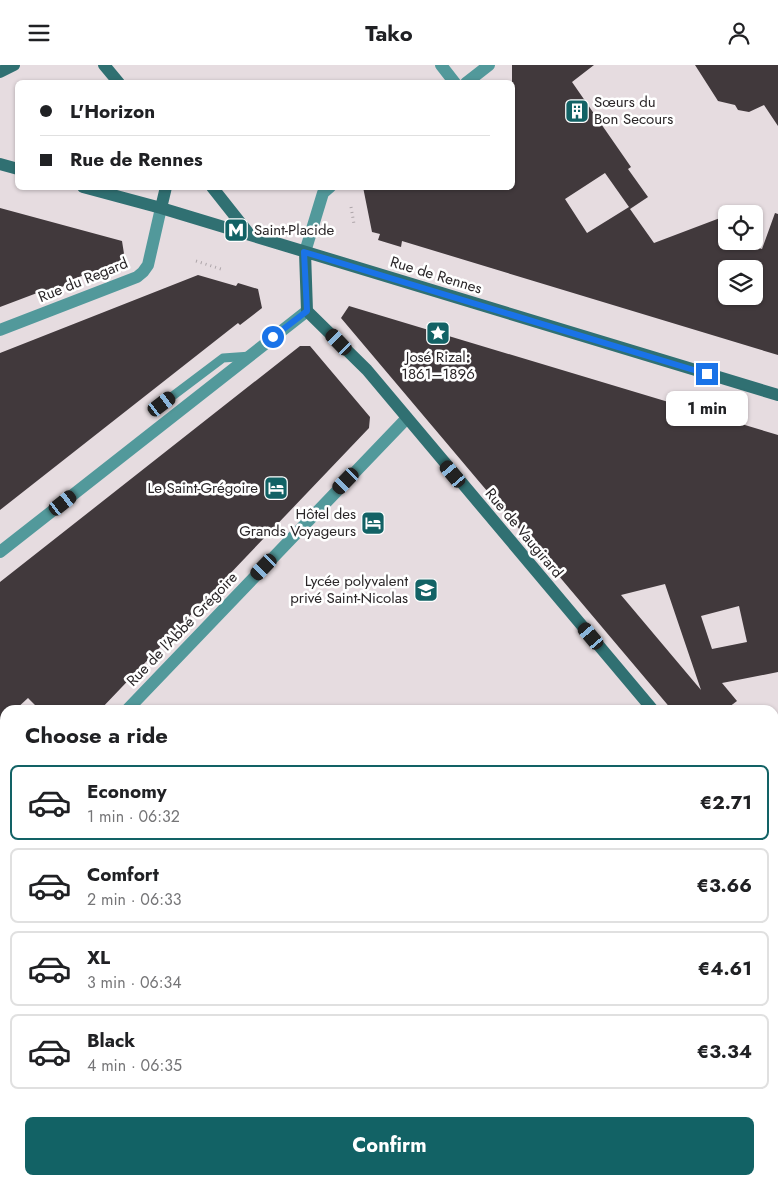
<!DOCTYPE html>
<html lang="en">
<head>
<meta charset="utf-8">
<style>
	body { margin:0; font-family:Jost,sans-serif; background:#f6f6f6; color:#202124; height:100vh; display:flex; flex-direction:column; font-size:19px; white-space:nowrap }
	* { box-sizing:border-box; margin:0 }
	p { font-size:16px; color:#757577 }
	.icon { flex:none; width:28px; height:28px; fill:none; stroke:currentColor; stroke-width:2; stroke-linecap:round; stroke-linejoin:round }
	.map { position:relative; flex:1; overflow:hidden }
	.side { position:absolute; left:0px; top:640px; width:779px; height:480px; display:flex; flex-direction:column; background:#fff; border-radius:15px 15px 0 0; box-shadow:0 1px 4px #0004 }
	.side>* { flex:none }
	.guide { position:absolute; left:15px; top:15px; width:500px; height:110px; border-radius:8px; box-shadow:0 1px 4px #0004; display:grid; align-content:center; height:110px; padding:0 25px; background:#fff }
	.controls { position:absolute; left:718px; top:140px; display:grid; gap:10px }
	.controls a { display:grid; place-items:center; width:45px; height:45px; border-radius:8px; background:#fff; box-shadow:0 1px 4px #0004; font-size:25px }
	.end { position:absolute; width:22px; height:22px; margin:-11px; border:6px solid #1a73e8; background:#fff; box-shadow:0 0 0 2px #fff }
	.from { border-radius:50% }
	.bubble { position:absolute; height:35px; border-radius:8px; background:#fff; box-shadow:0 1px 4px #0004; font-size:16px; font-weight:700; line-height:35px; text-align:center }
	.car { position:absolute; width:15px; height:30px; margin:-15px -8px; border-radius:6px; box-shadow:0 0 4px 1px #0007; background:linear-gradient(#222 24%,#8ab4d8 0 40%,#222 0 76%,#8ab4d8 0 86%,#222 0) }
	.guide b { display:flex; align-items:center; gap:18px; height:48px; font-size:19px }
	.guide b+b { border-top:1px solid #e0e0e0 }
	.guide i { width:12px; height:12px; background:#202124 }
	ul { padding:0; list-style:none }
	li { display:flex; align-items:center; gap:15px; height:75px; margin:0 10px 8px; padding:0 15px; border:2px solid #e0e0e0; border-radius:8px }
	li div { flex:1 }
	li b { display:block; font-size:19px }
	li em { font-style:normal; font-weight:700 }
	li.selected { border-color:#126265 }
	li>.icon { width:45px; height:45px; stroke-width:1.5 }
	h2 { padding:0 25px; font-size:22px; line-height:60px }
	.primary-button { display:flex; gap:10px; margin-top:auto; padding:10px 25px }
	.primary-button a { flex:1; height:58px; border-radius:8px; background:#126265; color:#fff; font-size:20px; font-weight:700; line-height:58px; text-align:center }
	header { display:flex; justify-content:space-between; align-items:center; height:65px; padding:0 25px; background:#fff; font-size:22px; font-weight:700 }
	.map>svg:first-child { display:block }
</style>
</head>
<body>
<header><svg class="icon" aria-label="menu" viewBox="0 0 24 24"><path d="M4 6h16M4 12h16M4 18h16"/></svg>Tako<svg class="icon" aria-label="person" viewBox="0 0 24 24"><circle cx="12" cy="8" r="4"/><path d="M4 21q1-7 8-7t8 7"/></svg></header>
<div class="map">
<svg width="778" height="1120" viewBox="0 0 778 1120">
	<rect width="100%" height="100%" fill="#e6dce0"/>
	<path fill="#41393c" fill-rule="evenodd" d="M512,0H594L572,17L631,102L628,104L648,132L630,144L654,178L720,153L726,176H736L762,184L775,148L778,149V290L402,176L401,182L378,175L380,169L372,167L363,122H512ZM605,108L629,142L587,168L565,134ZM726,204H754V231H726Z
		M695,0H778V61L764,40L749,47L738,45L735,40L718,36Z
		M0,143L122,176L125,195L68,216L69,219L39,231L37,228L0,242Z
		M198,210L236,221L238,218L258,224L262,243L240,260L238,258L0,445V288Z
		M349,241L778,370V607L722,618L737,636L725,645H672L341,253ZM665,519L684,575L701,625L621,530ZM739,541L747,577L712,584L701,551Z
		M300,281H310L370,352L369,363L100,645H40L28,633L15,645H5V655L0,660V517Z"/>
	<g fill="none" stroke-linecap="round" stroke-linejoin="round">
		<path stroke="#ada5a9" stroke-width="3" stroke-dasharray="1 4" stroke-linecap="butt" d="M351,142L354,159
			M196,196L224,205"/>
		<path stroke="#52999b" stroke-width="9" d="M162,339L223,293L251,291"/>
		<path stroke="#52999b" stroke-width="12" d="M441,0L455,18
			M466,18L489,0
			M305,187L323,128L330,122
			M0,265L137,212L143,207L148,200L161,143
			M0,487L307,246
			M127,645L407,353
			M774,756L778,753
			M0,780L5,775
			M0,1012L5,1016
			M149,1115L156,1120
			M484,1120L488,1115"/>
		<path stroke="#307072" stroke-width="12" d="M104,0L119,18
			M0,7L14,0
			M0,99L18,104
			M83,122L161,143L778,330
			M212,122L250,170
			M161,143L166,122
			M305,187L307,246L367,305L653,645
			M774,790L778,795"/>
	</g>
	<g fill="none" stroke-linecap="round" stroke-linejoin="round">
		<path stroke="#1a73e8" stroke-width="6" d="M273,272L307,246L304,187L707,309"/>
	</g>
	<defs>
		<g id="building-square" transform="scale(1.25)"><rect x="-9" y="-9" width="18" height="18" rx="4" fill="#126265" stroke="#fff"/><path d="M-4-6H4V6H1V3H-1V6H-4ZM-2.5-4.3h1.7v1.8h-1.7ZM.8-4.3h1.7v1.8H.8ZM-2.5-1h1.7V.8h-1.7ZM.8-1h1.7V.8H.8Z" fill="#fff"/></g>
		<g id="metro-square" transform="scale(1.25)"><rect x="-9" y="-9" width="18" height="18" rx="4" fill="#126265" stroke="#fff"/><path d="M-5.5 5V-5H-3L0 0L3-5H5.5V5H3V-.5L0 4L-3-.5V5Z" fill="#fff"/></g>
		<g id="sight-square" transform="scale(1.25)"><rect x="-9" y="-9" width="18" height="18" rx="4" fill="#126265" stroke="#fff"/><path d="M0-6L1.8-2.2L6-1.7L2.9 1.2L3.7 5.4L0 3.3L-3.7 5.4L-2.9 1.2L-6-1.7L-1.8-2.2Z" fill="#fff"/></g>
		<g id="hotel-square" transform="scale(1.25)"><rect x="-9" y="-9" width="18" height="18" rx="4" fill="#126265" stroke="#fff"/><path d="M-6-4.5h1.5V1H6V5H4.5V3h-9V5H-6ZM-4 0a1.8 1.8 0 1 1 3.6 0ZM.5 0V-2.5h3Q6-2.5 6 0Z" fill="#fff"/></g>
		<g id="school-square" transform="scale(1.25)"><rect x="-9" y="-9" width="18" height="18" rx="4" fill="#126265" stroke="#fff"/><path d="M0-5L7-2L0 1L-7-2ZM-4 1L0 2.5L4 1V4Q0 6-4 4Z" fill="#fff"/></g>
	</defs>
	<g fill-rule="evenodd">
		<use href="#building-square" x="577" y="46"/>
		<use href="#metro-square" x="236" y="165"/>
		<use href="#sight-square" x="438" y="268"/>
		<use href="#hotel-square" x="276" y="423"/>
		<use href="#hotel-square" x="373" y="458"/>
		<use href="#school-square" x="426" y="525"/>
	</g>
	<g text-anchor="middle" dominant-baseline="central" stroke-width="5" stroke-linejoin="round" paint-order="stroke">
		<g font-size="15" fill="#2a2628" stroke="#fff" text-anchor="end">
			<text x="594" y="37" text-anchor="start">Sœurs du<tspan x="594" dy="17">Bon Secours</tspan></text>
			<text x="254" y="165" text-anchor="start">Saint-Placide</text>
			<text x="438" y="292" text-anchor="middle">José Rizal:<tspan x="438" dy="17">1861–1896</tspan></text>
			<text x="258" y="423">Le Saint-Grégoire</text>
			<text x="356" y="449">Hôtel des<tspan x="356" dy="17">Grands Voyageurs</tspan></text>
			<text x="408" y="516">Lycée polyvalent<tspan x="408" dy="17">privé Saint-Nicolas</tspan></text>
		</g>
		<g font-size="15" fill="#2a2628" stroke="#fff">
			<text transform="translate(436 210) rotate(17)">Rue de Rennes</text>
			<text transform="translate(83 215) rotate(-22)">Rue du Regard</text>
			<text transform="translate(524 468) rotate(50)">Rue de Vaugirard</text>
			<text transform="translate(182 564) rotate(-46)">Rue de l'Abbé Grégoire</text>
		</g>
	</g>
</svg>
<div class="controls">
<a><svg class="icon" aria-label="locate" viewBox="0 0 24 24"><circle cx="12" cy="12" r="6"/><path d="M12 2v4M12 18v4M2 12h4M18 12h4"/></svg></a>
<a><svg class="icon" aria-label="layers" viewBox="0 0 24 24"><path d="M12 4l9 5-9 5-9-5zM3 14l9 5 9-5"/></svg></a>
</div>
<i class="end from" style="left:273px;top:272px"></i>
<i class="end" style="left:707px;top:309px"></i>
<div class="bubble" style="left:666px;top:326px;width:82px">1 min</div>
<i class="car" style="left:339px;top:277px;rotate:316deg"></i>
<i class="car" style="left:162px;top:339px;rotate:53deg"></i>
<i class="car" style="left:453px;top:409px;rotate:320deg"></i>
<i class="car" style="left:346px;top:416px;rotate:224deg"></i>
<i class="car" style="left:63px;top:438px;rotate:52deg"></i>
<i class="car" style="left:264px;top:502px;rotate:224deg"></i>
<i class="car" style="left:591px;top:571px;rotate:320deg"></i>
<div class="guide">
<b><i class="from"></i>L'Horizon</b>
<b><i></i>Rue de Rennes</b>
</div>
<section class="side">
<h2>Choose a ride</h2>
<ul>
<li class="selected"><svg class="icon" aria-label="car" viewBox="0 0 24 24"><path d="M5 17H2v-5l4-1 3-4h7l3 4 3 1v5h-3M9 17h6M6 11h13"/><circle cx="7" cy="17" r="2"/><circle cx="17" cy="17" r="2"/></svg><div><b>Economy</b><p>1 min · 06:32</p></div><em>€2.71</em></li>
<li><svg class="icon" aria-label="car" viewBox="0 0 24 24"><path d="M5 17H2v-5l4-1 3-4h7l3 4 3 1v5h-3M9 17h6M6 11h13"/><circle cx="7" cy="17" r="2"/><circle cx="17" cy="17" r="2"/></svg><div><b>Comfort</b><p>2 min · 06:33</p></div><em>€3.66</em></li>
<li><svg class="icon" aria-label="car" viewBox="0 0 24 24"><path d="M5 17H2v-5l4-1 3-4h7l3 4 3 1v5h-3M9 17h6M6 11h13"/><circle cx="7" cy="17" r="2"/><circle cx="17" cy="17" r="2"/></svg><div><b>XL</b><p>3 min · 06:34</p></div><em>€4.61</em></li>
<li><svg class="icon" aria-label="car" viewBox="0 0 24 24"><path d="M5 17H2v-5l4-1 3-4h7l3 4 3 1v5h-3M9 17h6M6 11h13"/><circle cx="7" cy="17" r="2"/><circle cx="17" cy="17" r="2"/></svg><div><b>Black</b><p>4 min · 06:35</p></div><em>€3.34</em></li>
</ul>
<div class="primary-button"><a>Confirm</a></div>
</section>
</div>
</body>
</html>
